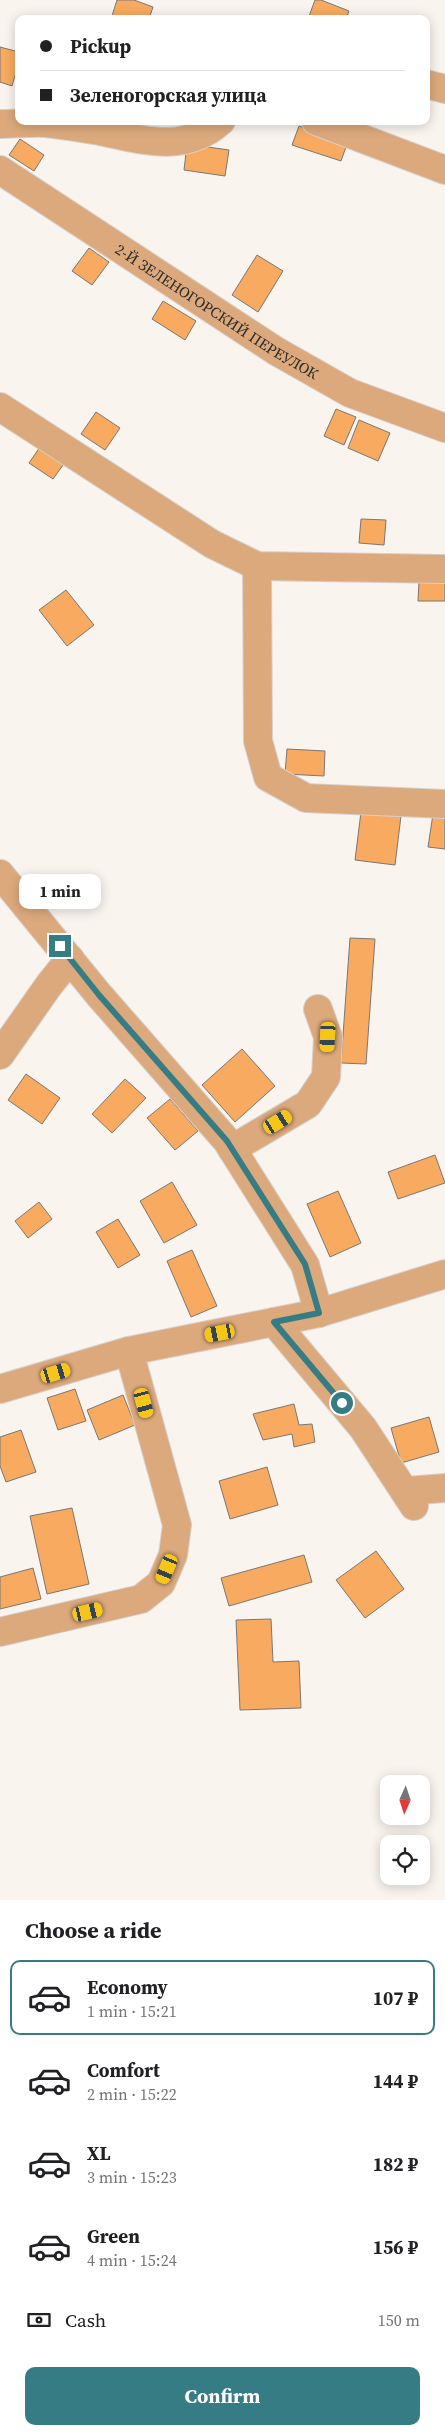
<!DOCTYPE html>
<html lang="en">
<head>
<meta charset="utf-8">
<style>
	body { margin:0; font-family:"Source Serif 4",serif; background:#f2f2f2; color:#202124; height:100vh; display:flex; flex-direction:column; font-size:19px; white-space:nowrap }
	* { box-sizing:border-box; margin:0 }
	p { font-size:16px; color:#757577 }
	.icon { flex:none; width:28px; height:28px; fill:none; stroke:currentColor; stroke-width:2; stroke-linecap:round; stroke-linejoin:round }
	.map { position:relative; height:1900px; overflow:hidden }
	.details { display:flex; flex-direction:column; background:#fff; flex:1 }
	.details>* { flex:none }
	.guide { position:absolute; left:15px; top:15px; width:415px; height:110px; border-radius:10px; box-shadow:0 2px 12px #0003; display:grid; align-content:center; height:110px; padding:0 25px; background:#fff }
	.needle { width:32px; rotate:183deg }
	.controls { position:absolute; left:380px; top:1775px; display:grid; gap:10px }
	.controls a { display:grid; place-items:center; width:50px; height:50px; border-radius:10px; background:#fff; box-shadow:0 2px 12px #0003; font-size:25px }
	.end { position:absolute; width:22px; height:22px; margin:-11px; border:6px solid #357c85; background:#fff; box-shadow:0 0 0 2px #fff }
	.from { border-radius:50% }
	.bubble { position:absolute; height:35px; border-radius:10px; background:#fff; box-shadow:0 2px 12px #0003; font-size:16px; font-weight:700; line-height:35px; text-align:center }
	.car { position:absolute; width:15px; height:30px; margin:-15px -8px; border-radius:6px; box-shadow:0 0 4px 1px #0007; background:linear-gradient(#f5c518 24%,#345 0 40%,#f5c518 0 76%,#345 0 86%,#f5c518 0) }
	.guide b { display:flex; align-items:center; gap:18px; height:48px; font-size:19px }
	.guide b+b { border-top:1px solid #e0e0e0 }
	.guide i { width:12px; height:12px; background:#202124 }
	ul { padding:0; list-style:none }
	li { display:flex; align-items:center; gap:15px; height:75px; margin:0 10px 8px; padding:0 15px; border:2px solid transparent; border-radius:10px }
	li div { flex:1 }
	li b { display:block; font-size:19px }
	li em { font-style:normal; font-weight:700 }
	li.active { border-color:#357c85 }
	li>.icon { width:45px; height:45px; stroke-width:1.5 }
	h2 { padding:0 25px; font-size:22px; line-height:60px }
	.pay { display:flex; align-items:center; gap:12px; height:55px; padding:0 25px; font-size:19px }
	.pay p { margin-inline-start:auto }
	.primary-button { display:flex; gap:10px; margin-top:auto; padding:10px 25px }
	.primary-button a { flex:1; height:58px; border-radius:10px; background:#357c85; color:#fff; font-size:20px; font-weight:700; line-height:58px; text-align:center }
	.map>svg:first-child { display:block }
</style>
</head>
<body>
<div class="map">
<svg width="445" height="1900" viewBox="0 0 445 1900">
	<rect width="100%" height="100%" fill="#faf4ef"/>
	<path fill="#f7aa60" stroke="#7c7773" d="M117,0H134L153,7L149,19H111Z
		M315,0H321L349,11L346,19H308Z
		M0,47L19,52V62L12,86L0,82Z
		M299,126L348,141L341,161L292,145Z
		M20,139L44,155L34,171L9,155Z
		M187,144L229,150L225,176L184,170Z
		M89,248L109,262L92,285L72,271Z
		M257,255L283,271L258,312L232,295Z
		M163,301L196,321L185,340L152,319Z
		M336,409L356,417L344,445L324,436Z
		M96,412L120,428L105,450L81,434Z
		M359,420L390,433L378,461L348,448Z
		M42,444L66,461L53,479L29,463Z
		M361,519L386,520L384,545L359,543Z
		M419,581H445V601H418Z
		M66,590L94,625L67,646L39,610Z
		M287,749L325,751L324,776L285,774Z
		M361,812L401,816L395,865L355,860Z
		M433,814L445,815V849L428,847Z
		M350,938L375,939L366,1064L341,1063Z
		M242,1049L275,1086L235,1122L202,1085Z
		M26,1074L60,1098L42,1124L8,1100Z
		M125,1079L146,1098L112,1133L92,1114Z
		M170,1099L198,1131L175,1150L147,1118Z
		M435,1155L445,1183L398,1199L388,1172Z
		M172,1182L197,1225L164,1243L140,1201Z
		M338,1191L361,1243L330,1257L307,1204Z
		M39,1202L52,1219L28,1238L15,1221Z
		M118,1219L140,1255L118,1268L96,1232Z
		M192,1250L217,1306L191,1317L167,1261Z
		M75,1389L86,1421L58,1430L47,1398Z
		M123,1395L135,1425L99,1440L87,1410Z
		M294,1404L299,1425L312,1424L315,1442L294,1447L292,1434L263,1440L253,1414Z
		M429,1417L439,1452L401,1463L391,1428Z
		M21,1430L36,1472L6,1482L0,1466V1437Z
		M267,1467L278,1505L230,1519L219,1481Z
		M72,1508L89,1584L47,1594L30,1516Z
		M376,1551L404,1589L365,1618L336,1580Z
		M304,1555L312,1582L229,1606L221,1578Z
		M33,1568L41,1599L0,1609V1577Z
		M271,1619L273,1662L299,1661L301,1708L240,1710L236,1620Z"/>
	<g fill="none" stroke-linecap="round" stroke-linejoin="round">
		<g stroke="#d5d0cc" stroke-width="30">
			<g id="minor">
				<path d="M426,84L445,89"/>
				<path d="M316,121L445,170"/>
				<path d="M0,124C15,124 31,122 46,123C64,125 83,128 100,131C142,140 185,154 221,121"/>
				<path id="s1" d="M0,170L276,351L350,393L445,428"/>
				<path d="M0,407L212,544L257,566L445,569"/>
				<path d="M257,566L258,741L268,777L306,798L445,804"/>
				<path d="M0,874L99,995L227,1141L305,1265L319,1313"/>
				<path d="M0,1055L49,985L70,959"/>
				<path d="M232,1149L308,1104L326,1077L328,1037L318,1009"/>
				<path d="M274,1322L363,1428L414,1506"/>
				<path d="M0,1389L129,1351L319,1313L445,1274"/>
				<path d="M407,1491L445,1488"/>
				<path d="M0,1632L141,1599L161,1583L173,1555L177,1525L129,1351"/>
			</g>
		</g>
		<use href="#minor" stroke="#dca97c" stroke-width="28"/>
	</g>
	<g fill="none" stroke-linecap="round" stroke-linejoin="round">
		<path stroke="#357c85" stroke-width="6" d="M60,946L99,995L227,1141L305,1264L319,1313L274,1322L342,1403"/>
	</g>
	<g text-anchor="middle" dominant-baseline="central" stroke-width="4" stroke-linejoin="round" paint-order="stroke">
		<g font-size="15" fill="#2e2c2a" stroke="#fff">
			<text stroke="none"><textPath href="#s1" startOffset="259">2-Й ЗЕЛЕНОГОРСКИЙ ПЕРЕУЛОК</textPath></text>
		</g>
	</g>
</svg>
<div class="controls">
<a><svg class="needle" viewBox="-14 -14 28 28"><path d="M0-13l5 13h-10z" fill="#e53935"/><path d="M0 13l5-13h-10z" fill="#757577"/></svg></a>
<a><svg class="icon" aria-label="locate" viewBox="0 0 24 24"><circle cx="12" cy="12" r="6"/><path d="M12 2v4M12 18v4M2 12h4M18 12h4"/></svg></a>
</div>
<i class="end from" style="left:342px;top:1403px"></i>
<i class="end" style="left:60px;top:946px"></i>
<div class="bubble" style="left:19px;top:874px;width:82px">1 min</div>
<i class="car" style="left:328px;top:1037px;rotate:183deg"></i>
<i class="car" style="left:278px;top:1122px;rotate:59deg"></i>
<i class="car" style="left:220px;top:1333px;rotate:259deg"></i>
<i class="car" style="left:56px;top:1373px;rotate:73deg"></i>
<i class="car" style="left:144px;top:1403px;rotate:165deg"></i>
<i class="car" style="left:167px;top:1569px;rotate:203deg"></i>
<i class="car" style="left:88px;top:1612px;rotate:77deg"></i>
<div class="guide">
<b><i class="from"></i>Pickup</b>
<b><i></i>Зеленогорская улица</b>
</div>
</div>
<section class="details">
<h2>Choose a ride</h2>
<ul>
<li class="active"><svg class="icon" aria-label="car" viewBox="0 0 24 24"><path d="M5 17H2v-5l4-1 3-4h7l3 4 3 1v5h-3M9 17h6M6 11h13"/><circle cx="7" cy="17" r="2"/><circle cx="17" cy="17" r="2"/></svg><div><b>Economy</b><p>1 min · 15:21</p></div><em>107 ₽</em></li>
<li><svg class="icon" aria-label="car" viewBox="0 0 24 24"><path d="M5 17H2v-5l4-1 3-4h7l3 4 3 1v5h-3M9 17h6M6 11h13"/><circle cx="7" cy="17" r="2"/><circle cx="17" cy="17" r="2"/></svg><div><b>Comfort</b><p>2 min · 15:22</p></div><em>144 ₽</em></li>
<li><svg class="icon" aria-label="car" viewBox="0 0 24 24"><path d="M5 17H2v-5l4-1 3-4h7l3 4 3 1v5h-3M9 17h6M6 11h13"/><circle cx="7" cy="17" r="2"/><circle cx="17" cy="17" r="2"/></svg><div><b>XL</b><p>3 min · 15:23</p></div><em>182 ₽</em></li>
<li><svg class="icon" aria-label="car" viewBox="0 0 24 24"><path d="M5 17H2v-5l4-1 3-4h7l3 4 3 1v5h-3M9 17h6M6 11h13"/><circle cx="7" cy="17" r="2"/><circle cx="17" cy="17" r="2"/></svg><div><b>Green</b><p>4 min · 15:24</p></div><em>156 ₽</em></li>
</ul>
<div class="pay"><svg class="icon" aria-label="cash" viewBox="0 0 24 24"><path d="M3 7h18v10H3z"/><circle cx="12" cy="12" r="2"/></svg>Cash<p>150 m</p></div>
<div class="primary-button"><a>Confirm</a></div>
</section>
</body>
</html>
